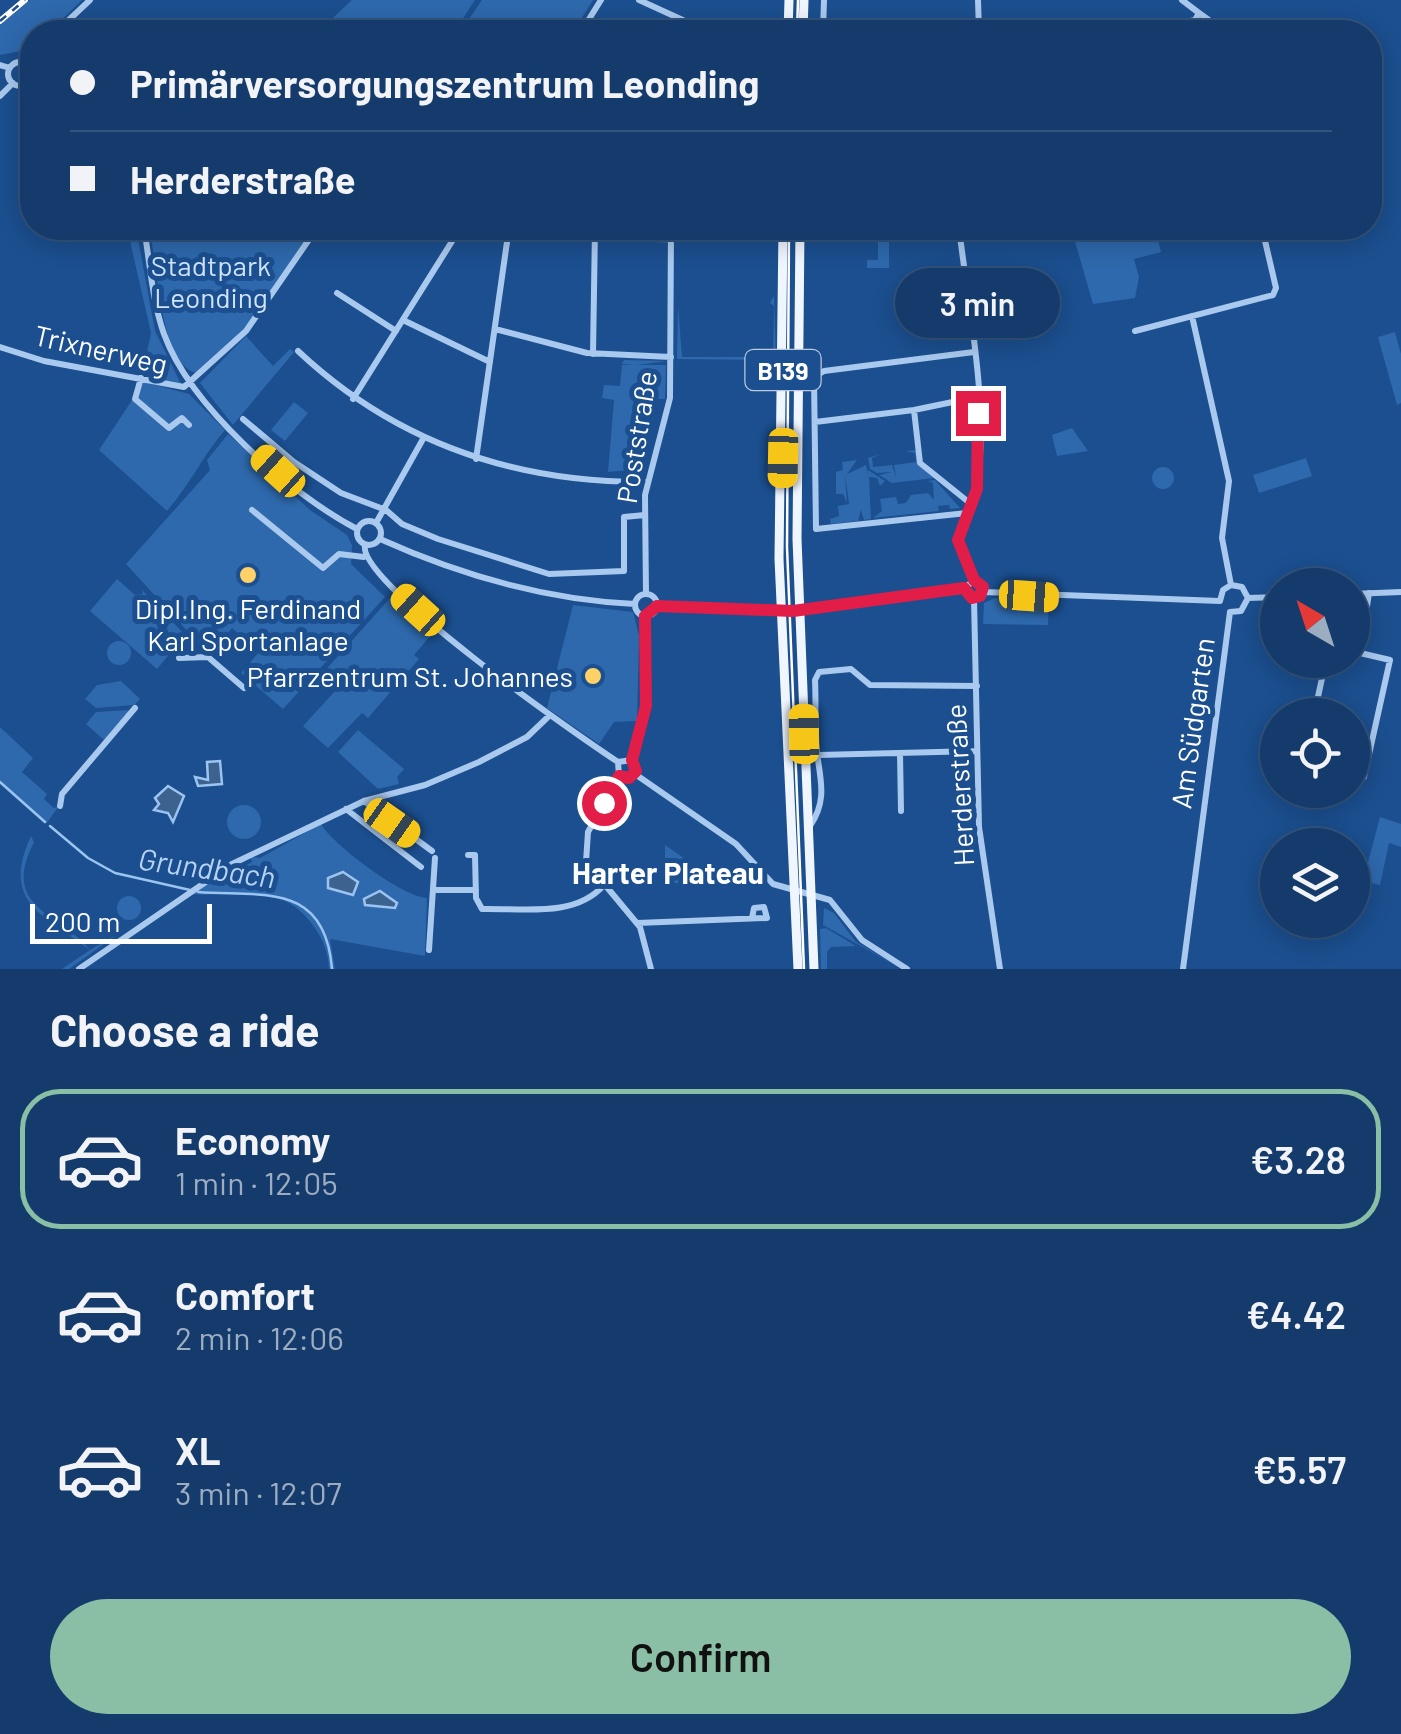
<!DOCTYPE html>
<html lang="en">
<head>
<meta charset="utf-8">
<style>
	body { margin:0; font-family:Barlow,sans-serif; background:#214673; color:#f1f3f6; height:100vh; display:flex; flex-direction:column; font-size:38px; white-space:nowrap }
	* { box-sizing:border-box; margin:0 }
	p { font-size:32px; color:#9dadc1 }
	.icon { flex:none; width:55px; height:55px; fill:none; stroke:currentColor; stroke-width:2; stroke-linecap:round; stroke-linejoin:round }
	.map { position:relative; height:969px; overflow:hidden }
	.details { display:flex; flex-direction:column; background:#143b6b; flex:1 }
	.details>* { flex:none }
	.hud { position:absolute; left:20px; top:20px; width:1362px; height:220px; border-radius:40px; box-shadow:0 5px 25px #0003,0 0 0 2px #33557e; display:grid; align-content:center; height:220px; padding:0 50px; background:#143b6b }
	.needle { width:65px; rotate:321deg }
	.controls { position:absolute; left:1260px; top:568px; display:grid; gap:20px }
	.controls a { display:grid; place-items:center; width:110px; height:110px; border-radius:50%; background:#143b6b; box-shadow:0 5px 25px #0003,0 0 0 2px #33557e; font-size:50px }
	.scale { position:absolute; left:30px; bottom:25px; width:182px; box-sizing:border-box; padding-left:10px; border:5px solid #fff; border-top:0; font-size:28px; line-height:35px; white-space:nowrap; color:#fff; -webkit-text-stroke:8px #1b4f8f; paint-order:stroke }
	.end { position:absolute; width:45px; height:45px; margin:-22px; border:12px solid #e11d48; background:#fff; box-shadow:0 0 0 5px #fff }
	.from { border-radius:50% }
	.bubble { position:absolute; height:70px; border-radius:35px; background:#143b6b; box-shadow:0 5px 25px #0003,0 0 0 2px #33557e; font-size:32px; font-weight:600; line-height:70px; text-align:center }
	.car { position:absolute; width:30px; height:60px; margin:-30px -15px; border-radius:12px; box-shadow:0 0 8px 2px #0007; background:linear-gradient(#f5c518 24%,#345 0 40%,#f5c518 0 76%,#345 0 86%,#f5c518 0) }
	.hud b { display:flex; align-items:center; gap:35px; height:95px; font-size:38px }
	.hud b+b { border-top:2px solid #33557e }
	.hud i { width:25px; height:25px; background:#f1f3f6 }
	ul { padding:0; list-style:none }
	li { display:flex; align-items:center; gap:30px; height:140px; margin:0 20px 15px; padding:0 30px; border:5px solid transparent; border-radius:40px }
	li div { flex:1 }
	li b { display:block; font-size:38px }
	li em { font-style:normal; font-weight:600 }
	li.on { border-color:#8abfa5 }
	li>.icon { width:90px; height:90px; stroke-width:1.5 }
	h2 { padding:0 50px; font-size:45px; line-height:120px }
	.action { display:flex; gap:20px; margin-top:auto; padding:20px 50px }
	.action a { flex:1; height:115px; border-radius:60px; background:#8abfa5; color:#111; font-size:40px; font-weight:600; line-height:115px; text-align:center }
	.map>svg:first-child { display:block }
</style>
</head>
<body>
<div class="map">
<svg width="1401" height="969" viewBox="0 0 1401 969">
	<rect width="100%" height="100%" fill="#1b4f8f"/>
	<path fill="#2e69ad" d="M30,0H82L49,32H32L31,49L0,55V25Z
		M352,0H475L454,32H318Z
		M482,0H593L573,32H460Z
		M127,228H136L155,331L181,384L169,385L143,371L151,333Z
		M148,228H154L155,234L164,228H314L242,334L196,373C157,362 159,257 148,228Z
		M566,228L662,238L668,243L624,240Z
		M1092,228H1155L1161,252L1134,259L1139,277L1135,298L1093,304L1074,238Z
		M878,236H889V268H867V260H878Z
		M774,296L776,360L677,359L678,306L682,357H773L774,306L770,303Z
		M1395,332L1401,354V403L1397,405L1378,337Z
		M246,336L273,366L290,349L294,352L233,425L200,383Z
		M624,360L667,361L637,365H666L665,399H656L651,434L638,469L608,472L614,400L602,398L604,385L620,386L622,365H634L622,364Z
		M144,382L189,394L225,430C202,457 191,483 167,511L99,450Z
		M294,402L308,413L285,441L271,430Z
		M1072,428L1088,451L1057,456L1052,435Z
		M228,434L310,510L347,535L352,545L351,564L385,597L283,709L241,673L259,652L232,628L210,655L201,653L200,649L181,650L191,635L126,564L210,470L207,460Z
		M917,450L919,465L934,478L892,483L879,475L892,472L877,473L870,469L868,458L881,454L872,458L873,467L892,465L896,477L894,465L916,462L915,453L905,451Z
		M1306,458L1312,476L1259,493L1253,475Z
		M857,460L847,474L866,465L868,474V470L885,481L880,486L877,478L869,477L871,519L864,520L861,510L858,521L831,524L830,519L839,516L838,506L849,504L845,474L847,503L843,494H836V472L843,470L842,462Z
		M1152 478a11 11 0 1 1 22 0a11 11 0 1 1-22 0Z
		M935,480L960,508L950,509L949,505L938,506L939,511L873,518L882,511L880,499L896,497L898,504L906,503L911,495L928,493L934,500L933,483L928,481Z
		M117,579L135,595L143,594L142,590L186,636L177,645L178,655L172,651L157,669L90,611Z
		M392,596L433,633L414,655L419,659L368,718L362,713L328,748L303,726L336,690L320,676Z
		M995,598L1049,602L1048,625L983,624L984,603Z
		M573,605L633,612L639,636L637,721L614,722L599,744L547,708Z
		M107 653a12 12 0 1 1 24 0a12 12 0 1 1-24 0Z
		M121,681L140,699L134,705L96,708L85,699L97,685Z
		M130,710L104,740L86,724L96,712Z
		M0,727L33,758L22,772L47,794L44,799L54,808L59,806L46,824L0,784Z
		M358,730L404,769L397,777L399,784L378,789L338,752Z
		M227 822a17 17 0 1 1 34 0a17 17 0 1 1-34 0Z
		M1380,817L1401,824V847L1389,843L1380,885L1363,881Z
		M321,824C333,845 403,897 427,898L425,956L330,939L335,969H329C328,949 321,935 308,919C277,882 233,897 190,894L215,877L217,881L239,864L241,868L252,862L251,857L260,858Z
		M31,836L34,842C0,909 58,911 90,950L118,934L69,969H62L90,950C44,915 0,903 31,836Z
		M665,845L701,870V877H695V883L682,877L679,883H672V877H665Z
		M117 908a12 12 0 1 1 24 0a12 12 0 1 1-24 0Z
		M824,908L834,913L856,942L902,969L823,925Z
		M826,928L856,946L831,947L827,952V969H821L820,929Z"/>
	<path fill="#3c6290" stroke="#9cc4f0" stroke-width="2.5" d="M220,761L222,784L198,786L195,777L208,780L207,762Z
		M168,786L184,796L173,822L168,813L154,810L159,804L155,798Z
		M343,872L358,882L353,895L328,888V878Z
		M380,891L397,903L395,908L365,905L364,899Z"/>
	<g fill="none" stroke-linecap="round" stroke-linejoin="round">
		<path stroke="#9cc4f0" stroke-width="2.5" d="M0,782L45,822
			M50,826L88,858L115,873L190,890
			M198,892C260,897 325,880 332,969"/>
		<path stroke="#a9c9ee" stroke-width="6" d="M639,0L709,32
			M978,0L979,32
			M1199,13L1213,23L1217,32
			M56,32L90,0
			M581,32L601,0
			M823,32L824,0
			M1145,32L1195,20L1199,13L1182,0
			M8 74a12 12 0 1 1 24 0a12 12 0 1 1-24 0Z
			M0,65L10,68
			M0,96L13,83
			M144,228C150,263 152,300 164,334C190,406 290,494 357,529
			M444,228L456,235L461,228
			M598,228L671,235
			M959,228C969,312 989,404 977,489C974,507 960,521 959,540L974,580
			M337,293L396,331
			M1192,316L1229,481L1222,538L1231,585
			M403,320L490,362
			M495,329L587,353L671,357
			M1135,331L1273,295L1276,288L1262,228
			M0,347L44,361L184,387L246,331L317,228
			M298,351C396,443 514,483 648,482
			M593,354L595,228
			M141,378L135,399L169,428L182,418L189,425
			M353,399L456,235
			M914,410L920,463L971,504
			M243,419L294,462L341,493L386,510L402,524L438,539L549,574L624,571V517L645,515
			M815,422L914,410L977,397
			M476,459L509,228
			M252,510L323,568L339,554L364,557
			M967,513L816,529L814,377L824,371L974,352
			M357 533a12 12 0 1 1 24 0a12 12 0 1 1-24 0Z
			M376,523L423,439
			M380,539C460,575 547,600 635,604
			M365,545C356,582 580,737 618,762L632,760L635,774L626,779L619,776L618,762
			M646,594L645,495L670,398L671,228
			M1352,594L1401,592
			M635 605a11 11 0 1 1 22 0a11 11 0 1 1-22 0Z
			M1248,598L1278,597
			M974,599L979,827L1000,969
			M974,599L983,592L1220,601
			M1220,601L1223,590L1231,585L1242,587L1248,598
			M657,606L809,610L965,588L974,580
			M1230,612L1241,611L1248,598
			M179,658L208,657L244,688
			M1314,715L1326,660
			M900,753L901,811
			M819,755L977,751
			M632,760L646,706L645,616
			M635,774L736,844L773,884L830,900L862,940L907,969
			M619,776L588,832L586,862L640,927L651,969
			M1352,782L1364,777L1390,660L1360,653L1369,593
			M364,801L432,851
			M60,806L62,794L135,708
			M346,809L421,867
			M810,826C830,797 818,774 816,743C815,722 816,701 815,680L819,672L851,669L870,685L977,686
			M468,855H475L476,898L482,909C523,908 574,918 603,886
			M434,890H476
			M637,923L767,918L764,907L754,908L752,918
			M429,950L435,858
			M79,969L232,864L364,801L425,785L479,762L527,737L549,716
			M1183,969L1230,612"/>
		<path stroke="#f0f6ff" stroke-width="9" d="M788,32L789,0
			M803,32L804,0
			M783,228L779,559L798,969
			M800,228L797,539L814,969"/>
		<path stroke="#fff" stroke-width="2.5" d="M797,32L798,0
			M789,228L787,547L804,969"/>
		<g stroke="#fff" stroke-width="6">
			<path id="rail" d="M0,21L25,0"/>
		</g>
		<use href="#rail" stroke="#1b4f8f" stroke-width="2.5" stroke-dasharray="8" stroke-linecap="butt"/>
	</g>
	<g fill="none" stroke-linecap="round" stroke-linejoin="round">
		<path stroke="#e11d48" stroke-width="12" d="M604,803L619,776L629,778L636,771L632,760L646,706L645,616L657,606L793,611L956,589L964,588L972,598L980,596L983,587L974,580L958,540L977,489L978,413"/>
	</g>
	<g fill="#ffd166" stroke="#1b4f8f" stroke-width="4">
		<circle cx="248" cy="575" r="10"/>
		<circle cx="593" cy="676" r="10"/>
	</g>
	<g text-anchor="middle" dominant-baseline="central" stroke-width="10" stroke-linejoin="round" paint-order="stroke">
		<rect fill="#1b4f8f" stroke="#bbcadd" stroke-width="2.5" x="745.5" y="350" width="75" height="40" rx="8"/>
		<g font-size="25" font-weight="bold" fill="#fff">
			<text x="783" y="370">B139</text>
		</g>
		<g font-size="28" fill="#cfe3fa" stroke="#1b4f8f">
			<text x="211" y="265">Stadtpark<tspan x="211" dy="32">Leonding</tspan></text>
		</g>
		<g font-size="28" fill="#fff" stroke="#1b4f8f">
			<text transform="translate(101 349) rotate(13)">Trixnerweg</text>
			<text transform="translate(636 437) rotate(-81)">Poststraße</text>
			<text transform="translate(1192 723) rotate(-82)">Am Südgarten</text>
			<text transform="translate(959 785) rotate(-93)">Herderstraße</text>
		</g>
		<g font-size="28" fill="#fff" stroke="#1b4f8f">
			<text x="248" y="608">Dipl.Ing. Ferdinand<tspan x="248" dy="32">Karl Sportanlage</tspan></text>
			<text x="573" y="676" text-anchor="end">Pfarrzentrum St. Johannes</text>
		</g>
		<g font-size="30" font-style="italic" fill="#b5d3f5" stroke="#1b4f8f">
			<text transform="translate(207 867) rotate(8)">Grundbach</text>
		</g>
		<g font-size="30" font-weight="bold" fill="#fff" stroke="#1b4f8f">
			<text x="668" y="872">Harter Plateau</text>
		</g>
	</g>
</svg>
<div class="controls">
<a><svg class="needle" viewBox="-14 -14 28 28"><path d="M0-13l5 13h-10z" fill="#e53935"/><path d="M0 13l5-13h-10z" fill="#9dadc1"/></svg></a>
<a><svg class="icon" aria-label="locate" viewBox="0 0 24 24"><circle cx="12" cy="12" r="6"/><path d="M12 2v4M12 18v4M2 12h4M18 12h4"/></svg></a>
<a><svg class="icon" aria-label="layers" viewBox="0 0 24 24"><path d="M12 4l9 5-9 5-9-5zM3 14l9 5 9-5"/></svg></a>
</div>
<div class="scale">200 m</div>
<i class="end from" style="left:604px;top:803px"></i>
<i class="end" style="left:978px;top:413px"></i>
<div class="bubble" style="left:895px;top:268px;width:165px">3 min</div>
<i class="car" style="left:783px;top:458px;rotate:181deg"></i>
<i class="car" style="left:278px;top:471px;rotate:312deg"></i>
<i class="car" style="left:1029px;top:596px;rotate:94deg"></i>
<i class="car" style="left:418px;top:610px;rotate:312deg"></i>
<i class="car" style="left:804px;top:734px;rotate:359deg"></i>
<i class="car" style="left:392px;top:823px;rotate:125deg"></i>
<div class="hud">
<b><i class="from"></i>Primärversorgungszentrum Leonding</b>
<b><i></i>Herderstraße</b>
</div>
</div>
<section class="details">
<h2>Choose a ride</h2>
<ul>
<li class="on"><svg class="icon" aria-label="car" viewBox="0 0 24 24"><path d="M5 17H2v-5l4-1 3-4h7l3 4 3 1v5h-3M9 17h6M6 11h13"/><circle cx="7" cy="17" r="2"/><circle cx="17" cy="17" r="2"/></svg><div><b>Economy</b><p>1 min · 12:05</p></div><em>€3.28</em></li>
<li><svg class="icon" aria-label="car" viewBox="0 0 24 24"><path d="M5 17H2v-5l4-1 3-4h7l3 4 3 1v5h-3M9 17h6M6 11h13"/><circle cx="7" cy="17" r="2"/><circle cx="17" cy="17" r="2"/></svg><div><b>Comfort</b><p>2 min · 12:06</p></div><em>€4.42</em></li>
<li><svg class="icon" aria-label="car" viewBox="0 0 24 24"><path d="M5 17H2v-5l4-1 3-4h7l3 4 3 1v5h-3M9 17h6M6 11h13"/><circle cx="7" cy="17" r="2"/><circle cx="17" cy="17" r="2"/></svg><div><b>XL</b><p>3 min · 12:07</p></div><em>€5.57</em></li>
</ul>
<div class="action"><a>Confirm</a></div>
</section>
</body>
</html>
